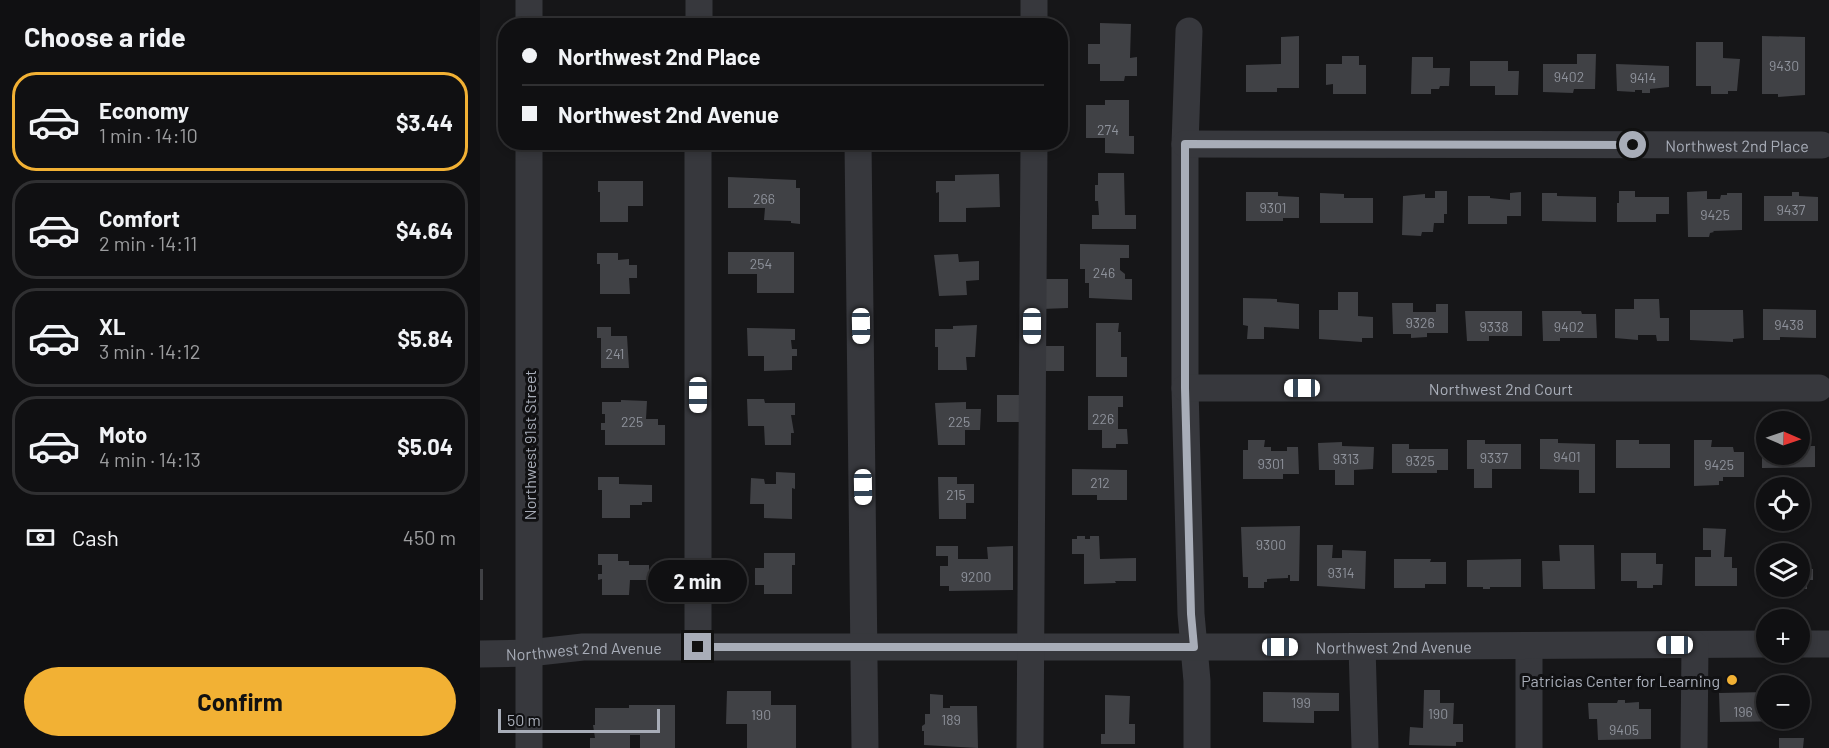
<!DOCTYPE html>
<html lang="en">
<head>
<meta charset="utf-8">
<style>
	body { margin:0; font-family:Barlow,sans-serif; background:#1e1e20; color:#f1f3f6; height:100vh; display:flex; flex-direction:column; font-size:22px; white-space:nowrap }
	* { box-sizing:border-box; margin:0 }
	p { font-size:20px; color:#9c9d9f }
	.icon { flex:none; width:33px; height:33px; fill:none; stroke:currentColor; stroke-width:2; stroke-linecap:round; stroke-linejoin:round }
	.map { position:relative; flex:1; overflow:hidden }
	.panel { display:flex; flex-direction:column; background:#101012; width:480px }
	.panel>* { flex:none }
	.banner { position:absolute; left:18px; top:18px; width:570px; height:132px; border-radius:24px; box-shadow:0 3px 9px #0003,0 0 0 2px #303032; display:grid; align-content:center; height:132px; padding:0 24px; background:#101012 }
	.needle { width:39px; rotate:92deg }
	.buttons { position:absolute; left:1276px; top:411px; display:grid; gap:12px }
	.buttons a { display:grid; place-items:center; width:54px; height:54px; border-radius:50%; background:#101012; box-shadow:0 3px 9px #0003,0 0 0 2px #303032; font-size:30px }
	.scale { position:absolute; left:18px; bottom:15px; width:162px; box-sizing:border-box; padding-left:6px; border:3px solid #a8adb8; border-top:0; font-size:16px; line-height:21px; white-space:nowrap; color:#a8adb8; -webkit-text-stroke:4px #111113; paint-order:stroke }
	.end { position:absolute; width:27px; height:27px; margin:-14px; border:8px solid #a8adb8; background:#111; box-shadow:0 0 0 3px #111 }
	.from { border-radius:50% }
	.bubble { position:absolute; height:42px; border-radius:21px; background:#101012; box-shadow:0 3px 9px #0003,0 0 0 2px #303032; font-size:20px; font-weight:700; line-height:42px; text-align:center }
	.car { position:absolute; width:18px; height:36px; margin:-18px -9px; border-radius:8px; box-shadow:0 0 4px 2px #0007; background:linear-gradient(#fff 24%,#345 0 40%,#fff 0 76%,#345 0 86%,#fff 0) }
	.banner b { display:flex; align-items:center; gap:21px; height:57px; font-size:22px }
	.banner b+b { border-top:2px solid #303032 }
	.banner i { width:15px; height:15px; background:#f1f3f6 }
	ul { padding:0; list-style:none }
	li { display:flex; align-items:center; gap:18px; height:99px; margin:0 12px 9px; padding:0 12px; border:3px solid #303032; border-radius:24px }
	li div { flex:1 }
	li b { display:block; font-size:22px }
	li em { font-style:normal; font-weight:700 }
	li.active { border-color:#f2b134 }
	li>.icon { width:54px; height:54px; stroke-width:1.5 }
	h2 { padding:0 24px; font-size:27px; line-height:72px }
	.pay { display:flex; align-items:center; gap:15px; height:66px; padding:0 24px; font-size:22px }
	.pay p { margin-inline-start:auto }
	.cta { display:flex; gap:12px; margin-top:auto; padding:12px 24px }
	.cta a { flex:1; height:69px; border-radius:36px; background:#f2b134; color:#111; font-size:24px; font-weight:700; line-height:69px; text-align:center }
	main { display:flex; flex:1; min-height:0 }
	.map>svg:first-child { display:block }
</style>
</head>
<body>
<main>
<section class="panel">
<h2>Choose a ride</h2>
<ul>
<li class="active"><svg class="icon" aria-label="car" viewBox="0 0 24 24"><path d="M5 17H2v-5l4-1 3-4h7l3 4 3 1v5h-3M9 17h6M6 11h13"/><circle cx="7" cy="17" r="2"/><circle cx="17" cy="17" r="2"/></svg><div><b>Economy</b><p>1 min · 14:10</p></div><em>$3.44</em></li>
<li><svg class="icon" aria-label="car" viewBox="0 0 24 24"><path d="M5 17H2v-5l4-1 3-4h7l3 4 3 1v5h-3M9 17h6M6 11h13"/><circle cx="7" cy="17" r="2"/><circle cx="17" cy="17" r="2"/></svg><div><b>Comfort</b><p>2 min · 14:11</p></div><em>$4.64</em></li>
<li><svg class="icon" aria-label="car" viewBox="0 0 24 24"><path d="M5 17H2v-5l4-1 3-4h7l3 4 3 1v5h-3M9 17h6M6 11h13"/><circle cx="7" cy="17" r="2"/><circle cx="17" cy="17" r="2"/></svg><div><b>XL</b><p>3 min · 14:12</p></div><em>$5.84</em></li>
<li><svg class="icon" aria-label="car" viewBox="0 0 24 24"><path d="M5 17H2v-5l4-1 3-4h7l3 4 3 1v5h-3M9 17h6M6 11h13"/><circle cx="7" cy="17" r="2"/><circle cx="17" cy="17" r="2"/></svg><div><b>Moto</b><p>4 min · 14:13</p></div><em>$5.04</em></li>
</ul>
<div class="pay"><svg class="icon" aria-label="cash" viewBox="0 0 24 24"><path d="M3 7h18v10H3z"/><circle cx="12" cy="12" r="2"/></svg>Cash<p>450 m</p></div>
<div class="cta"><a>Confirm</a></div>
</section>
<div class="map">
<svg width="1349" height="748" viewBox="0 0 1349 748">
	<rect width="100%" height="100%" fill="#161618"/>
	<path fill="#404145" d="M620,23L651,24L650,58L657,57V76H645L644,81H620V64H608V44H620Z
		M819,36V88H797V92H766V65L801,64V37Z
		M1282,36L1325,37V95L1298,97V94H1282Z
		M1216,42H1243V58L1260,59L1257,91H1248V94H1231V86H1216Z
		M1097,54H1116L1115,89H1094L1093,93L1063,92V64H1097Z
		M862,56H879V65H886V94H853V84L846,85V64H862Z
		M932,57H953V68H970L969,86H960L959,89H951V94H931Z
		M990,61H1028V71H1039L1038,95H1015V86H990Z
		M1136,64L1189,66V87L1170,89V93H1162V90H1155V92L1137,91Z
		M625,100H649V136H654V154L625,153V138H606V105H625Z
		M121,142H148L149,148H121Z
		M282,142H310V148H282Z
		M459,142H486V148H459Z
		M618,173H644L645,215H656V229H612V215H619L618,201H615V185H618Z
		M519,174L520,207L486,208V222H459V192L456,193V181H475V175Z
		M248,177L316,180V188H320V224L311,223V221L284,220L285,208H248Z
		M118,181H163V206H148V222H120V192H118Z
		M955,191H967V214H964V223H954L953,232H942L941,236L922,235L923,196L945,194V198H955Z
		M1139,191H1155V197H1189V214H1176V222H1137V203H1139Z
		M1227,191V199H1240L1241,195H1247V193H1262V230L1233,231L1234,232L1230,233L1229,237H1208L1207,192Z
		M766,192H798V196L819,197V218H803V221H766Z
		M1041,192V216H1027V224H988V196H1010V198L1030,200V193Z
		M1312,192H1319V196L1338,197V221H1284V196H1312Z
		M840,193L864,194V198H893V223H840Z
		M1062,193H1077V196L1116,197V222L1062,221Z
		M600,244L649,245V258H640V270L645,274V279H652V300L609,298V283H605V269H600Z
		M248,252H314V293H277V274H248Z
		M117,253H138V260L149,259V265H157V278H149L150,294H120V264H117Z
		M478,254L479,262L499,261V280L486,281L487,295L459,296L454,255Z
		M562,279H588V308L562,309Z
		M858,292H878V316L893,317V338H882V342L839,339V310H858Z
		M763,298L797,299V302L819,304V329L784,327V339H767L768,326L763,325Z
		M1154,299H1179L1180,318H1189V341H1177L1176,335H1158V340L1135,338V309H1154Z
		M912,303H933V312H956V304H968V333H947V337L931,338V334H913Z
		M1283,309L1336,310V338L1300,337V340H1283Z
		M1210,310H1263L1264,338L1253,339V342L1210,340Z
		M985,311H1042V336H1009V341H987Z
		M1062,311H1101L1102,314H1116L1117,338H1080V341H1063Z
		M616,323H639L638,332H641V357H647V377H616Z
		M497,325L495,357H486L487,370H458V347H455V329H473V326Z
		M117,327H131V336H147L149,368H121V338H117Z
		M267,328L315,329V340H311L312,349H317V356H312V370L284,371V356H268Z
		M562,346H584V371H562Z
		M517,395H540V422H517Z
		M608,396H643V407H638V429H647L648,444H636V448H622V430H608Z
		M267,399H284L285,403H315V415H311L314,433H311V445H285L284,426H268Z
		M141,400L167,401L166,419H178V425H185V445H125V430H121V423H125V414H122V402H141Z
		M486,402V409H501L500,430H485V445H458L455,403Z
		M1060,439H1078V443L1115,444V493H1099V470L1060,469Z
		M1282,439H1287V454H1320V442H1326L1325,446H1335V467L1282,468Z
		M768,440H785L784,447H791V451H807V447H818L819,474H803V479H763V450H768Z
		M987,440H1005V444H1041V469H1012V488H994V469H987Z
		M1136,440H1159V444H1190V468H1136Z
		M1214,440H1232L1231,447H1253L1254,452H1264V477H1243V481H1239V485L1214,486Z
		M862,442V446L894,447L893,469L874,470V485H855V470H839L838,443Z
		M912,444H929V449H968V470H957V473H912Z
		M592,469L647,470V500H617V495H592Z
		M296,472L315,473V489L312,488V519L284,518V504H270L271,478L284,479L285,484H296Z
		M118,477H139V484L172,485V502H162V505H150V518H122V490H118Z
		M458,477H477V484H494V503H486V519H459Z
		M820,526L819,581H810V575H808V578L787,579V582H784V588H768V577H763L761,527Z
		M1223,528L1246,529L1244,557H1252V568H1257V586H1215V557H1231V550H1223Z
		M597,536H605V539H610V536H619L620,559L656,558V581H635L636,583L604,584V554H592V539H597Z
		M837,545H853L852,558H862V550L886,551L885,589L837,586Z
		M1079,545H1114L1115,589H1063L1062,561H1080Z
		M456,546H478V559H508L507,547L533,546V590L469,591V586H460V566H468V556H456Z
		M284,553H315V565H312V594H284V585H275V568H284Z
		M1141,553H1176V564H1183L1182,585H1173V588H1157V581H1141Z
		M118,554H138V561H149V565H169V580H150L149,595H122V579L118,580V574H122V565H118Z
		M914,559H951L950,562H966V584H945V588H914Z
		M1041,559V587H1010V589H1003V587H987V560Z
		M1283,559H1287V588H1283Z
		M0,569H3V600H0Z
		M1320,569H1333V580H1327V589H1316L1313,586H1320Z
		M944,690H960V703H974L973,724H983V742H976V746L929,745L930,727L943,728Z
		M247,691H291V705H316V748H267V724H246Z
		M783,692L859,693V711H834V723L783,722Z
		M1287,692V718H1320V704H1324V721L1240,722L1239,693Z
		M450,694L463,695V708H470V706H497L498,748L444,745V731H442V726L445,724V714H450Z
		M625,695L650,696L649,724H655V744H621V734H625Z
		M1138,700H1145V703L1159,702V709H1171V739L1118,740L1117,719H1109L1108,703H1137Z
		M149,705H195V748H160V735H150V748H110V738H115L113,725H115V708H149Z
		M1299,738H1324L1323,748H1299Z"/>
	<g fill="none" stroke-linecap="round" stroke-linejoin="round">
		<g stroke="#37383d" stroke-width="27">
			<path d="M49,26V0"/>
			<path d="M219,26V0"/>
			<path d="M554,26V0"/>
			<path d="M709,31L705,144V388L711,614L717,681V748"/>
			<path d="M378,142L385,748"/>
			<path id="s1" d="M705,144L1342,145"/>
			<path id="s2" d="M705,388H1339"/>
			<path d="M1320,644H1349"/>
			<path d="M1049,646V748"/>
			<path d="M218,647V142"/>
			<path d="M882,647L885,748"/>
			<path id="s3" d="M0,654L49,653L103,647H777L1287,644"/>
			<path d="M49,748V142"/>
			<path d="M550,748L554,142"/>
			<path d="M1214,748L1215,645"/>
		</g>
	</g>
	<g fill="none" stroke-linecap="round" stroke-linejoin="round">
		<path stroke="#a8adb8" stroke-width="8" d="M218,647H714L711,614L705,388V144L1153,145"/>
	</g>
	<circle fill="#f2b134" stroke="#111113" stroke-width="2" cx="1252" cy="680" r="6"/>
	<g text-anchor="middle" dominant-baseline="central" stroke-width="6" stroke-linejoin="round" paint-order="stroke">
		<g font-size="14" fill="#8e929b">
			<text x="1304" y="65">9430</text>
			<text x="1089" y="76">9402</text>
			<text x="1163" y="77">9414</text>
			<text x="628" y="129">274</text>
			<text x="284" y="198">266</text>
			<text x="793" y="207">9301</text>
			<text x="1311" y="209">9437</text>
			<text x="1235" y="214">9425</text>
			<text x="281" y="263">254</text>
			<text x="624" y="272">246</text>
			<text x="940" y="322">9326</text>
			<text x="1309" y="324">9438</text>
			<text x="1014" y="326">9338</text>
			<text x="1089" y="326">9402</text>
			<text x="135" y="353">241</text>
			<text x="623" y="418">226</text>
			<text x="152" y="421">225</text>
			<text x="479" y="421">225</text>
			<text x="1087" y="456">9401</text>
			<text x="1014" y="457">9337</text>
			<text x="866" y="458">9313</text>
			<text x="940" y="460">9325</text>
			<text x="791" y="463">9301</text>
			<text x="1239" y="464">9425</text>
			<text x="620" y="482">212</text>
			<text x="476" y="494">215</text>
			<text x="791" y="544">9300</text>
			<text x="861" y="572">9314</text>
			<text x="496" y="576">9200</text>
			<text x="821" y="702">199</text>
			<text x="1263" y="711">196</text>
			<text x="958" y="713">190</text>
			<text x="281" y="714">190</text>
			<text x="471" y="719">189</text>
			<text x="1144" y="729">9405</text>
		</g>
		<g font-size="16" fill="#a8adb8" stroke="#111113">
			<text stroke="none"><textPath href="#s1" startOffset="552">Northwest 2nd Place</textPath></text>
			<text stroke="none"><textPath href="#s2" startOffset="316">Northwest 2nd Court</textPath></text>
			<text transform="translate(49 445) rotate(-90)">Northwest 91st Street</text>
			<text stroke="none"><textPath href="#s3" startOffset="914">Northwest 2nd Avenue</textPath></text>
			<text stroke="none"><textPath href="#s3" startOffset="104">Northwest 2nd Avenue</textPath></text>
		</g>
		<g font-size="16" fill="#a8adb8" stroke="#111113" text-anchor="end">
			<text x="1240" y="680">Patricias Center for Learning</text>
		</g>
	</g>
</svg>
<div class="buttons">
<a><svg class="needle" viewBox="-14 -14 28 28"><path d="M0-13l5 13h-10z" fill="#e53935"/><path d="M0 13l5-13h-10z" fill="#9c9d9f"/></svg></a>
<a><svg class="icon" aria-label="locate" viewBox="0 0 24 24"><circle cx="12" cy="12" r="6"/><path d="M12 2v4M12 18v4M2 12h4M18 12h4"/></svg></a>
<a><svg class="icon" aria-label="layers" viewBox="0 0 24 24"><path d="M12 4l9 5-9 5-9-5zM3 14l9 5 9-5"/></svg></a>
<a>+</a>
<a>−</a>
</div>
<div class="scale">50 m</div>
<i class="end from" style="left:1153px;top:145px"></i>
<i class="end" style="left:218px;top:647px"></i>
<div class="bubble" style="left:168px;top:560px;width:99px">2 min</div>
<i class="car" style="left:381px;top:326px;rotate:179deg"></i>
<i class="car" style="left:552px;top:326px;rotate:180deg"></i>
<i class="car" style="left:822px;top:388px;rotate:270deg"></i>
<i class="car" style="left:218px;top:395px;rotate:180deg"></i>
<i class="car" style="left:383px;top:487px;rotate:179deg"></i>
<i class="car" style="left:1195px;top:645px;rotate:270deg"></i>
<i class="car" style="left:800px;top:647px;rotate:90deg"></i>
<div class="banner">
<b><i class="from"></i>Northwest 2nd Place</b>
<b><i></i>Northwest 2nd Avenue</b>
</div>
</div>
</main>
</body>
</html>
